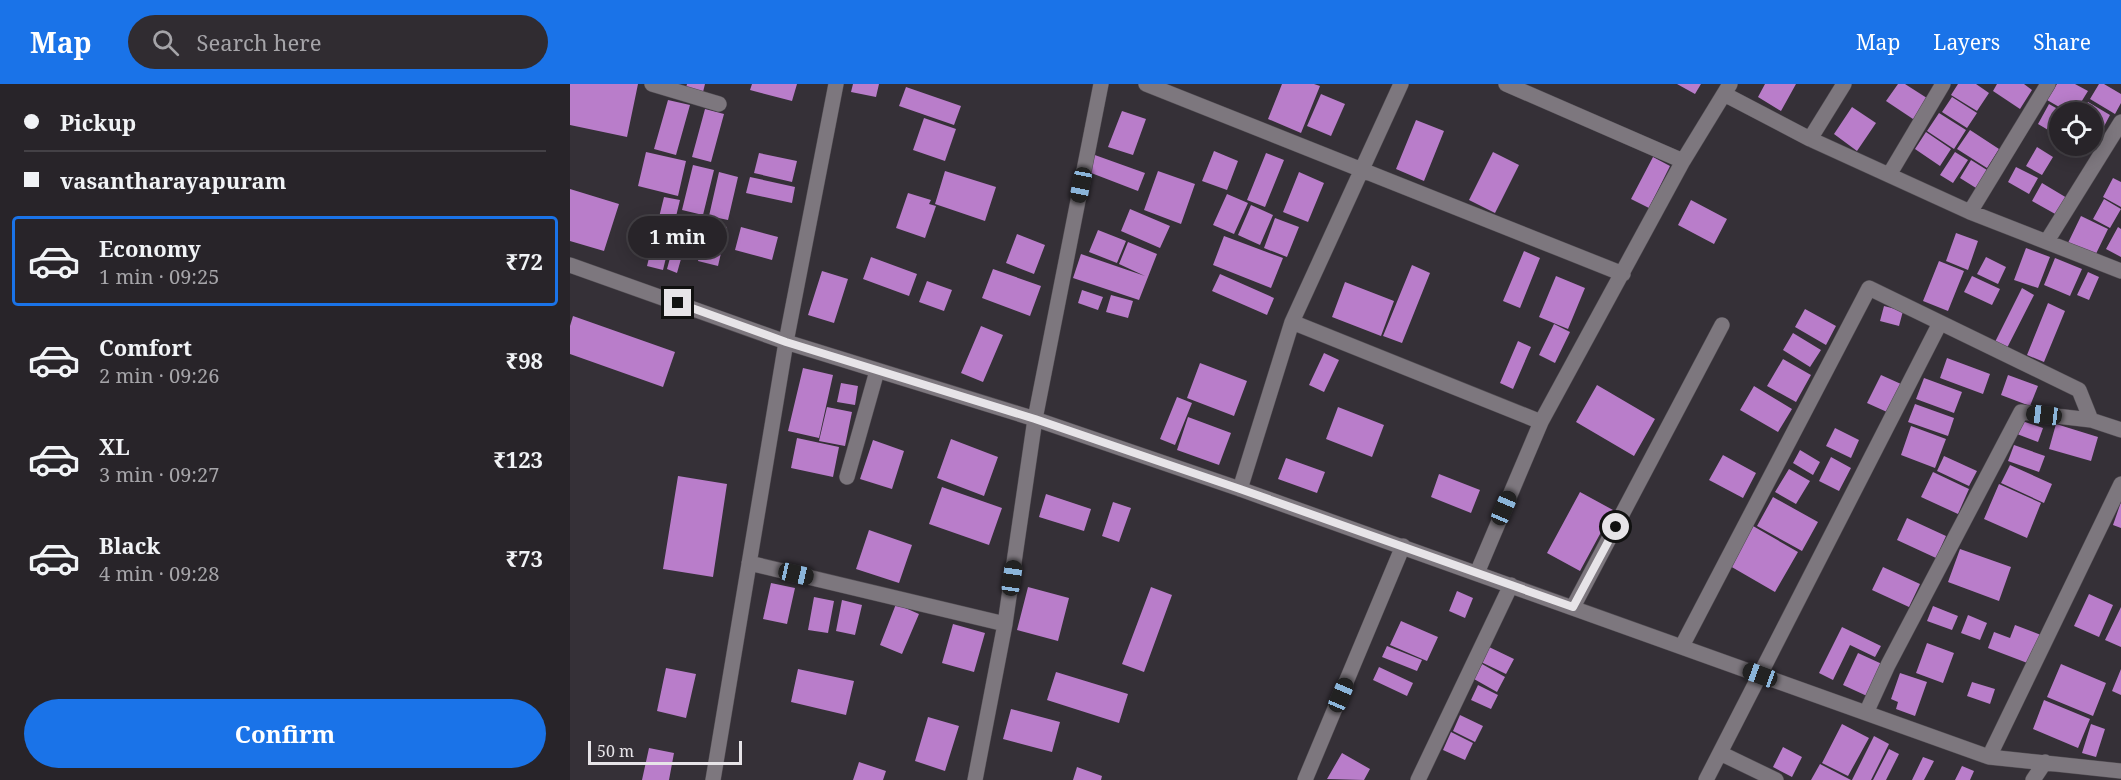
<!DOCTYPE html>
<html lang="en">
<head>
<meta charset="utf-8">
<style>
	body { margin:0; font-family:"Noto Serif",serif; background:#302c31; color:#f1f3f6; height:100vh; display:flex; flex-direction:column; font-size:22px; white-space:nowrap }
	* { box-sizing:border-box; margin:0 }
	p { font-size:20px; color:#a5a4a8 }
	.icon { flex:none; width:33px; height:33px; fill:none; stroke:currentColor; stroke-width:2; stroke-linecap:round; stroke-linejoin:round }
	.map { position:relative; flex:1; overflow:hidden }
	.drawer { display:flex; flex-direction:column; background:#282429; width:570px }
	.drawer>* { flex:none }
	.top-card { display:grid; align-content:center; height:132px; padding:0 24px; background:#282429 }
	.tools { position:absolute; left:1479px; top:18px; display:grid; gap:12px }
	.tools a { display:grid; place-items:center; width:54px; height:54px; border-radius:50%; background:#282429; box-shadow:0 3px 15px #0003,0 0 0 2px #444146; font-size:30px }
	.scale { position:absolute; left:18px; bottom:15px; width:154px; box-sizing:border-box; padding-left:6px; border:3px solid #e7e4e8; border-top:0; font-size:16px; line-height:21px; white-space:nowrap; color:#e7e4e8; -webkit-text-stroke:4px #353037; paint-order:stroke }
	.end { position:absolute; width:27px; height:27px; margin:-14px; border:8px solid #e7e4e8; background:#111; box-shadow:0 0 0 3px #111 }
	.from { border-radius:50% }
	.bubble { position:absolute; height:42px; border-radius:21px; background:#282429; box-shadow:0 3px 15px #0003,0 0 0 2px #444146; font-size:20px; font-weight:700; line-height:42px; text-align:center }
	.car { position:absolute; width:18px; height:36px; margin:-18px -9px; border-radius:8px; box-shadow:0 0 4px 2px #0007; background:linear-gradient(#222 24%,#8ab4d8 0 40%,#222 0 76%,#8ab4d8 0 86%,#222 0) }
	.top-card b { display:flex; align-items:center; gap:21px; height:57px; font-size:22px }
	.top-card b+b { border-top:2px solid #444146 }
	.top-card i { width:15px; height:15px; background:#f1f3f6 }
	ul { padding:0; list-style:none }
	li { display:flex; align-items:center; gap:18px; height:90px; margin:0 12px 9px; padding:0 12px; border:3px solid transparent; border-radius:6px }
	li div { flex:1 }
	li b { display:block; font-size:22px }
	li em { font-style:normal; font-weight:700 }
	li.current { border-color:#1a73e8 }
	li>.icon { width:54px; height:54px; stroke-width:1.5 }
	.primary-button { display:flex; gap:12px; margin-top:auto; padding:12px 24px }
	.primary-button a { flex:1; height:69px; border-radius:36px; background:#1a73e8; color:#fff; font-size:24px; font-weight:700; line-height:69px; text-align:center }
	header { display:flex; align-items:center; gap:36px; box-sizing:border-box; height:84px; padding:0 30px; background:#1a73e8; color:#fff }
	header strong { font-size:28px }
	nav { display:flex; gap:33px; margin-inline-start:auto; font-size:21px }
	.search { width:420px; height:54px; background:#302c31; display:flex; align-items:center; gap:15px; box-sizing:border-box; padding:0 21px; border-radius:33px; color:#a5a4a8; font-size:22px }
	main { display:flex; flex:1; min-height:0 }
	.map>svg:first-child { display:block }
</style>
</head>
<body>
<header>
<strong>Map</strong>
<div class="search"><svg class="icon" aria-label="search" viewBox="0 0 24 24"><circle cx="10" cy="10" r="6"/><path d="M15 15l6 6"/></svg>Search here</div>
<nav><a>Map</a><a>Layers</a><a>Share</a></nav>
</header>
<main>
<section class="drawer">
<div class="top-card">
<b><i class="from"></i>Pickup</b>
<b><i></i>vasantharayapuram</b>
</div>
<ul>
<li class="current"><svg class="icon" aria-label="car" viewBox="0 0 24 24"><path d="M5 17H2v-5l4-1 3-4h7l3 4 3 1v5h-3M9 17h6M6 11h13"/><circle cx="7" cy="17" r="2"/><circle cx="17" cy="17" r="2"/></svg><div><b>Economy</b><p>1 min · 09:25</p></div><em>₹72</em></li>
<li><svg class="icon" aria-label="car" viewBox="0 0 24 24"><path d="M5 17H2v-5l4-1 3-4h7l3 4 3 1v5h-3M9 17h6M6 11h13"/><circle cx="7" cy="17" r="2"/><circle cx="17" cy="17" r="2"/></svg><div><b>Comfort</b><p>2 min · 09:26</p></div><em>₹98</em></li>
<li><svg class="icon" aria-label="car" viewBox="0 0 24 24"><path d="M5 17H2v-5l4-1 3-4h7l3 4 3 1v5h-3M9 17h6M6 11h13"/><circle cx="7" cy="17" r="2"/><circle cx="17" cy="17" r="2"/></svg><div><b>XL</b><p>3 min · 09:27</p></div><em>₹123</em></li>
<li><svg class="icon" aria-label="car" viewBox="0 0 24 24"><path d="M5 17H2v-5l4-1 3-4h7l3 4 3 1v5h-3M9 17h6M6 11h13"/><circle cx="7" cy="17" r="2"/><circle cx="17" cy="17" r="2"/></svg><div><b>Black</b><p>4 min · 09:28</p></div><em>₹73</em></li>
</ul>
<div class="primary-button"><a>Confirm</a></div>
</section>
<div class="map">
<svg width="1551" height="696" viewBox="0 0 1551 696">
	<rect width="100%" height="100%" fill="#353037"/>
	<path fill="#b97dca" d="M0,0H68L57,53L0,41Z
		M117,0H135L133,8L116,4Z
		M182,0H227L222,17L180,6Z
		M283,0H309L306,13L281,8Z
		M712,0H744L750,2L731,49L698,35Z
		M1107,0H1131L1125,10Z
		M1195,0H1226L1211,27L1188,13Z
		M1328,0H1335L1360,16L1346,37L1316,17Z
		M1388,0H1406L1419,9L1407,27L1381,11Z
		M1427,0H1454L1462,6L1450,25L1423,7Z
		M1487,0H1505L1518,7L1505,28H1498L1477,16Z
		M1529,0H1534L1551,10V19L1545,30L1520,15Z
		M336,3L391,22L384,41L329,22Z
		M751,10L775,20L761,52L737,42Z
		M1382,13L1407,29L1397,44L1372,28Z
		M98,16L120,21L106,71L84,65Z
		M1518,18L1540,31L1520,69L1507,62H1522V28H1512Z
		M1479,20L1493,28H1490V53L1468,40Z
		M1282,23L1306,39L1287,67L1264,50Z
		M135,25L154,30L141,78L122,73Z
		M552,27L576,35L563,71L538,63Z
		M1369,29L1396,46L1384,65L1357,47Z
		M354,34L386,45L375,77L343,66Z
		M846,36L874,47L854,97L826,85Z
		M1400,46L1429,65L1417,84L1387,65Z
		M1356,48L1381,65L1370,82L1345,65Z
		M1467,63L1483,73L1472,91L1456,82Z
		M644,67L668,77L657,106L632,97Z
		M76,68L116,77L108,112L68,102Z
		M923,68L949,81L925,129L899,116Z
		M1385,68L1398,76L1383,99L1370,91Z
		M189,69L227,77L222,98L184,89Z
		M696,69L714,76L695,123L677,116Z
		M522,70L575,89L568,107L516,87Z
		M1083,73L1100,82L1079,124L1061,115Z
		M1401,76L1417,86L1406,104L1390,94Z
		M123,81L144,86L133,131L112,126Z
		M1446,83L1468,94L1459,110L1438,98Z
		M375,87L426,103L415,137L365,120Z
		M588,87L625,100L611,140L574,126Z
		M149,88L168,93L158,136L139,132Z
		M729,88L754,99L738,138L713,128Z
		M180,93L225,103L222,119L176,109Z
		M1543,94L1551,98V123L1533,113Z
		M1472,99L1497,114L1487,131L1462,117Z
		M0,105L49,120L34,167L0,157Z
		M338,109L361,116L359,120L366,122L355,154L326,144Z
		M657,110L678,119L664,150L643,141Z
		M94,113L110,116L93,186L77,182Z
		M1534,115L1551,125L1540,144L1523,135Z
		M1121,116L1157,135L1144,160L1108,141Z
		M681,121L703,131L690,161L668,151Z
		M560,125L600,142L590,164L551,147Z
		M112,130L123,133L107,189L97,185Z
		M1511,132L1538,145L1524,174L1497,161Z
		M705,134L729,143L717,173L694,164Z
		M137,139L157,143L148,182L128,177Z
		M171,143L208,153L202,176L165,166Z
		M1548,143L1551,145V173L1536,165Z
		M528,146L556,157L547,179L519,168Z
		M1386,149L1408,157L1398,186L1376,177Z
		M447,150L475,161L464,190L436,179Z
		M654,152L713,174L701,204L643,181Z
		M558,158L587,170L569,216L503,194L511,170L575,192L549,180Z
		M1456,164L1480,173L1468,204L1444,196Z
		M954,167L970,174L950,224L933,217Z
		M301,173L347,190L339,212L293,195Z
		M1416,173L1436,183L1428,200L1407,190Z
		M1485,174L1512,185L1500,212L1474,201Z
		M1369,177L1394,187L1378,227L1353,217Z
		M842,181L860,189L832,259L813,252Z
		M423,185L471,202L460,232L412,214Z
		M252,187L278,195L264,239L238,231Z
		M1518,188L1529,193L1519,216L1507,211Z
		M650,190L704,214L697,231L642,207Z
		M986,192L1015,204L998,245L969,233Z
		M1402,192L1430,205L1422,221L1394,208Z
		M357,197L382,206L374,227L349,218Z
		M775,198L824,217L811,252L762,233Z
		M1452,204L1464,211L1437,264L1425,258Z
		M512,206L533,213L528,226L508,219Z
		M541,211L563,217L558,234L536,228Z
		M1478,219L1495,227L1474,278L1457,271Z
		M1314,222L1333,227L1329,242L1310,237Z
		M1235,225L1266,242L1256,261L1225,243Z
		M3,232L105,268L93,303L0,270V242Z
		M984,240L1000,248L985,279L969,271Z
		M411,242L433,251L413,298L391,289Z
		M1223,249L1251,266L1240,283L1213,266Z
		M948,257L961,263L943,305L930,299Z
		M754,269L769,276L754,308L739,301Z
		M1377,274L1420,290L1413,310L1370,294Z
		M1213,275L1241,291L1226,318L1197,302Z
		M630,279L677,297L664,332L617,314Z
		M233,284L263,291L249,354L218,347Z
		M1311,291L1331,300L1317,328L1297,319Z
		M1438,291L1468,302L1460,322L1431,311Z
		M1354,294L1392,308L1384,329L1346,315Z
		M271,299L288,302L285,321L267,318Z
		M1027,301L1085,335L1064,372L1006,338Z
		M1184,302L1222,325L1208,348L1170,326Z
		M607,313L622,319L605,361L590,355Z
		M1345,320L1384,334L1378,352L1338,338Z
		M257,323L282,328L275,362L249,357Z
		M768,323L814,341L802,373L756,355Z
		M618,333L661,349L649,381L607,366Z
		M1452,337L1473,344L1468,358L1447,350Z
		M1486,340L1528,353L1521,377L1479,365Z
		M1341,342L1376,355L1365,384L1331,371Z
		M1265,344L1289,356L1281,374L1256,362Z
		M227,354L269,363L263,393L221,384Z
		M381,355L428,373L414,412L367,394Z
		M303,356L334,367L322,405L290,395Z
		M1444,361L1475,372L1469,388L1438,377Z
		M1230,366L1250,378L1243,391L1223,379Z
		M1153,371L1186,389L1173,414L1139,396Z
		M1374,372L1407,387L1399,402L1367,387Z
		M1261,373L1281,384L1269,407L1249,397Z
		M716,374L755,388L747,409L708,395Z
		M1440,381L1482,400L1474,419L1431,399Z
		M1219,385L1240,397L1226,420L1205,408Z
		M1363,388L1399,405L1388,430L1351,413Z
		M869,390L910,406L901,429L861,413Z
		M108,392L157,400L143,493L93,485Z
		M1429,400L1471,419L1457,454L1414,435Z
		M372,403L432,424L419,461L359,440Z
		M1010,408L1043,426L1010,487L977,469Z
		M476,410L521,425L514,447L469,433Z
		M1203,413L1248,438L1232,467L1187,442Z
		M543,418L561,424L549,458L532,452Z
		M1551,418V444L1543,441Z
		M1337,434L1376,452L1366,474L1327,456Z
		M1183,442L1228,468L1205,508L1160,482Z
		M299,446L342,461L329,499L286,485Z
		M1390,465L1441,483L1429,517L1378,498Z
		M1313,483L1350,500L1339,523L1302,506Z
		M201,499L225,504L217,540L193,535Z
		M458,503L499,514L488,557L447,546Z
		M581,503L602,511L574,588L552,580Z
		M887,507L903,514L895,534L879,527Z
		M1519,510L1543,521L1529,553L1504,542Z
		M244,513L264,517L258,549L238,546Z
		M272,516L292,521L285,551L266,547Z
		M326,520L349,530L332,570L310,561Z
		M1363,522L1388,532L1382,546L1357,537Z
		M1551,523V563L1535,556Z
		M1398,531L1417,539L1410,556L1391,549Z
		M831,537L868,553L857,577L820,561Z
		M383,540L415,549L404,588L372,579Z
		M1445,541L1471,551L1460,580L1418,564L1424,548L1440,554Z
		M1272,543L1311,562L1305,573L1280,561L1263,596L1249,589Z
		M1357,559L1384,569L1373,599L1346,589Z
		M817,562L852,576L847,587L812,573Z
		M919,563L944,575L936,590L911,578Z
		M1288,569L1312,580L1297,612L1273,601Z
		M912,580L935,593L927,608L904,595Z
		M1491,580L1536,599L1523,632L1477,613Z
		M809,583L843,599L837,612L803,596Z
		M96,584L126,590L116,634L87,627Z
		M228,585L284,597L276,631L221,618Z
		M1551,585V611L1542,607Z
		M486,588L558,610L549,639L477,616Z
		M1330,589L1357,598L1345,632L1326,625L1328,618L1321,615Z
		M1402,598L1425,605L1420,620L1397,612Z
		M908,601L928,611L921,625L901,616Z
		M1474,616L1520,635L1508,664L1463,645Z
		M441,625L490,638L482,668L433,655Z
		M890,631L913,642L905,658L883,647Z
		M358,633L389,642L375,687L345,677Z
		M1272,640L1299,654L1278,692L1252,679Z
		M1521,640L1535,645L1526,673L1512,669Z
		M881,648L903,659L895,676L873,666Z
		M1304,652L1319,660L1301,696H1282Z
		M1213,663L1232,673L1222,693L1203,683Z
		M79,664L104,669L99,696H72Z
		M1319,665L1329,670L1316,696H1303Z
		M772,669L800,685L794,696L757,695Z
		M1353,673L1364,677L1354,696H1342Z
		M289,678L316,687L313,696H283Z
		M1250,680L1281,696H1241Z
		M1392,682L1404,687L1400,696H1385Z
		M507,683L532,692L531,696H503Z"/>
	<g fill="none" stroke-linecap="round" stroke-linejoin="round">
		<g stroke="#524d53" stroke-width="16">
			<path id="street" d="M82,0L149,20
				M576,0L1053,190
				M936,0L1113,77
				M1154,10L1240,55L1400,128L1551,187
				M1240,55L1274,0
				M1319,91L1373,0
				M1400,128L1478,0
				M1477,157L1551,38
				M0,181L216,258L465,335L670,405L1419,673L1551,687
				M722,238L971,338
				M277,393L307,287
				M670,405L722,238L831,0
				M179,479L435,540
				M907,489L971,338L1113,77L1160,0
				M1003,523L1152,241
				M1112,562L1299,204L1509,306L1521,336
				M1296,629L1318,581L1451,328L1521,336L1551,346
				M1150,669L1206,696
				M1419,673L1551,400
				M143,696L216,258L266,0
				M405,696L435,540L465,335L531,0
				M735,696L833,462
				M848,696L941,501
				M1136,696L1370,239
				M1463,696L1475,678"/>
		</g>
		<use href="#street" stroke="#7d777e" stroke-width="15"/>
	</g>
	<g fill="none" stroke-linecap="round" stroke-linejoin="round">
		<path stroke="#e7e4e8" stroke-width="8" d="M108,219L216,258L465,335L670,405L1003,523L1046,443"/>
	</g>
</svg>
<div class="tools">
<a><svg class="icon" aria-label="locate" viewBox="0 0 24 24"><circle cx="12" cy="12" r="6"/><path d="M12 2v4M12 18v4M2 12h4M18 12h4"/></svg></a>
</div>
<div class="scale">50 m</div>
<i class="end from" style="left:1046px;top:443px"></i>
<i class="end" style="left:108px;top:219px"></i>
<div class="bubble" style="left:58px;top:132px;width:99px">1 min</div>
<i class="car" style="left:511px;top:101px;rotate:191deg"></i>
<i class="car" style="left:1474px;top:331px;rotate:277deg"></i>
<i class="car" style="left:934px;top:424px;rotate:23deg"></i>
<i class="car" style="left:226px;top:490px;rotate:103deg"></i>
<i class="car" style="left:442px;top:494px;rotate:8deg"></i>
<i class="car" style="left:1190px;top:591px;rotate:290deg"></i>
<i class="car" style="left:771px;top:611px;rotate:23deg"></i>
</div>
</main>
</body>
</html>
